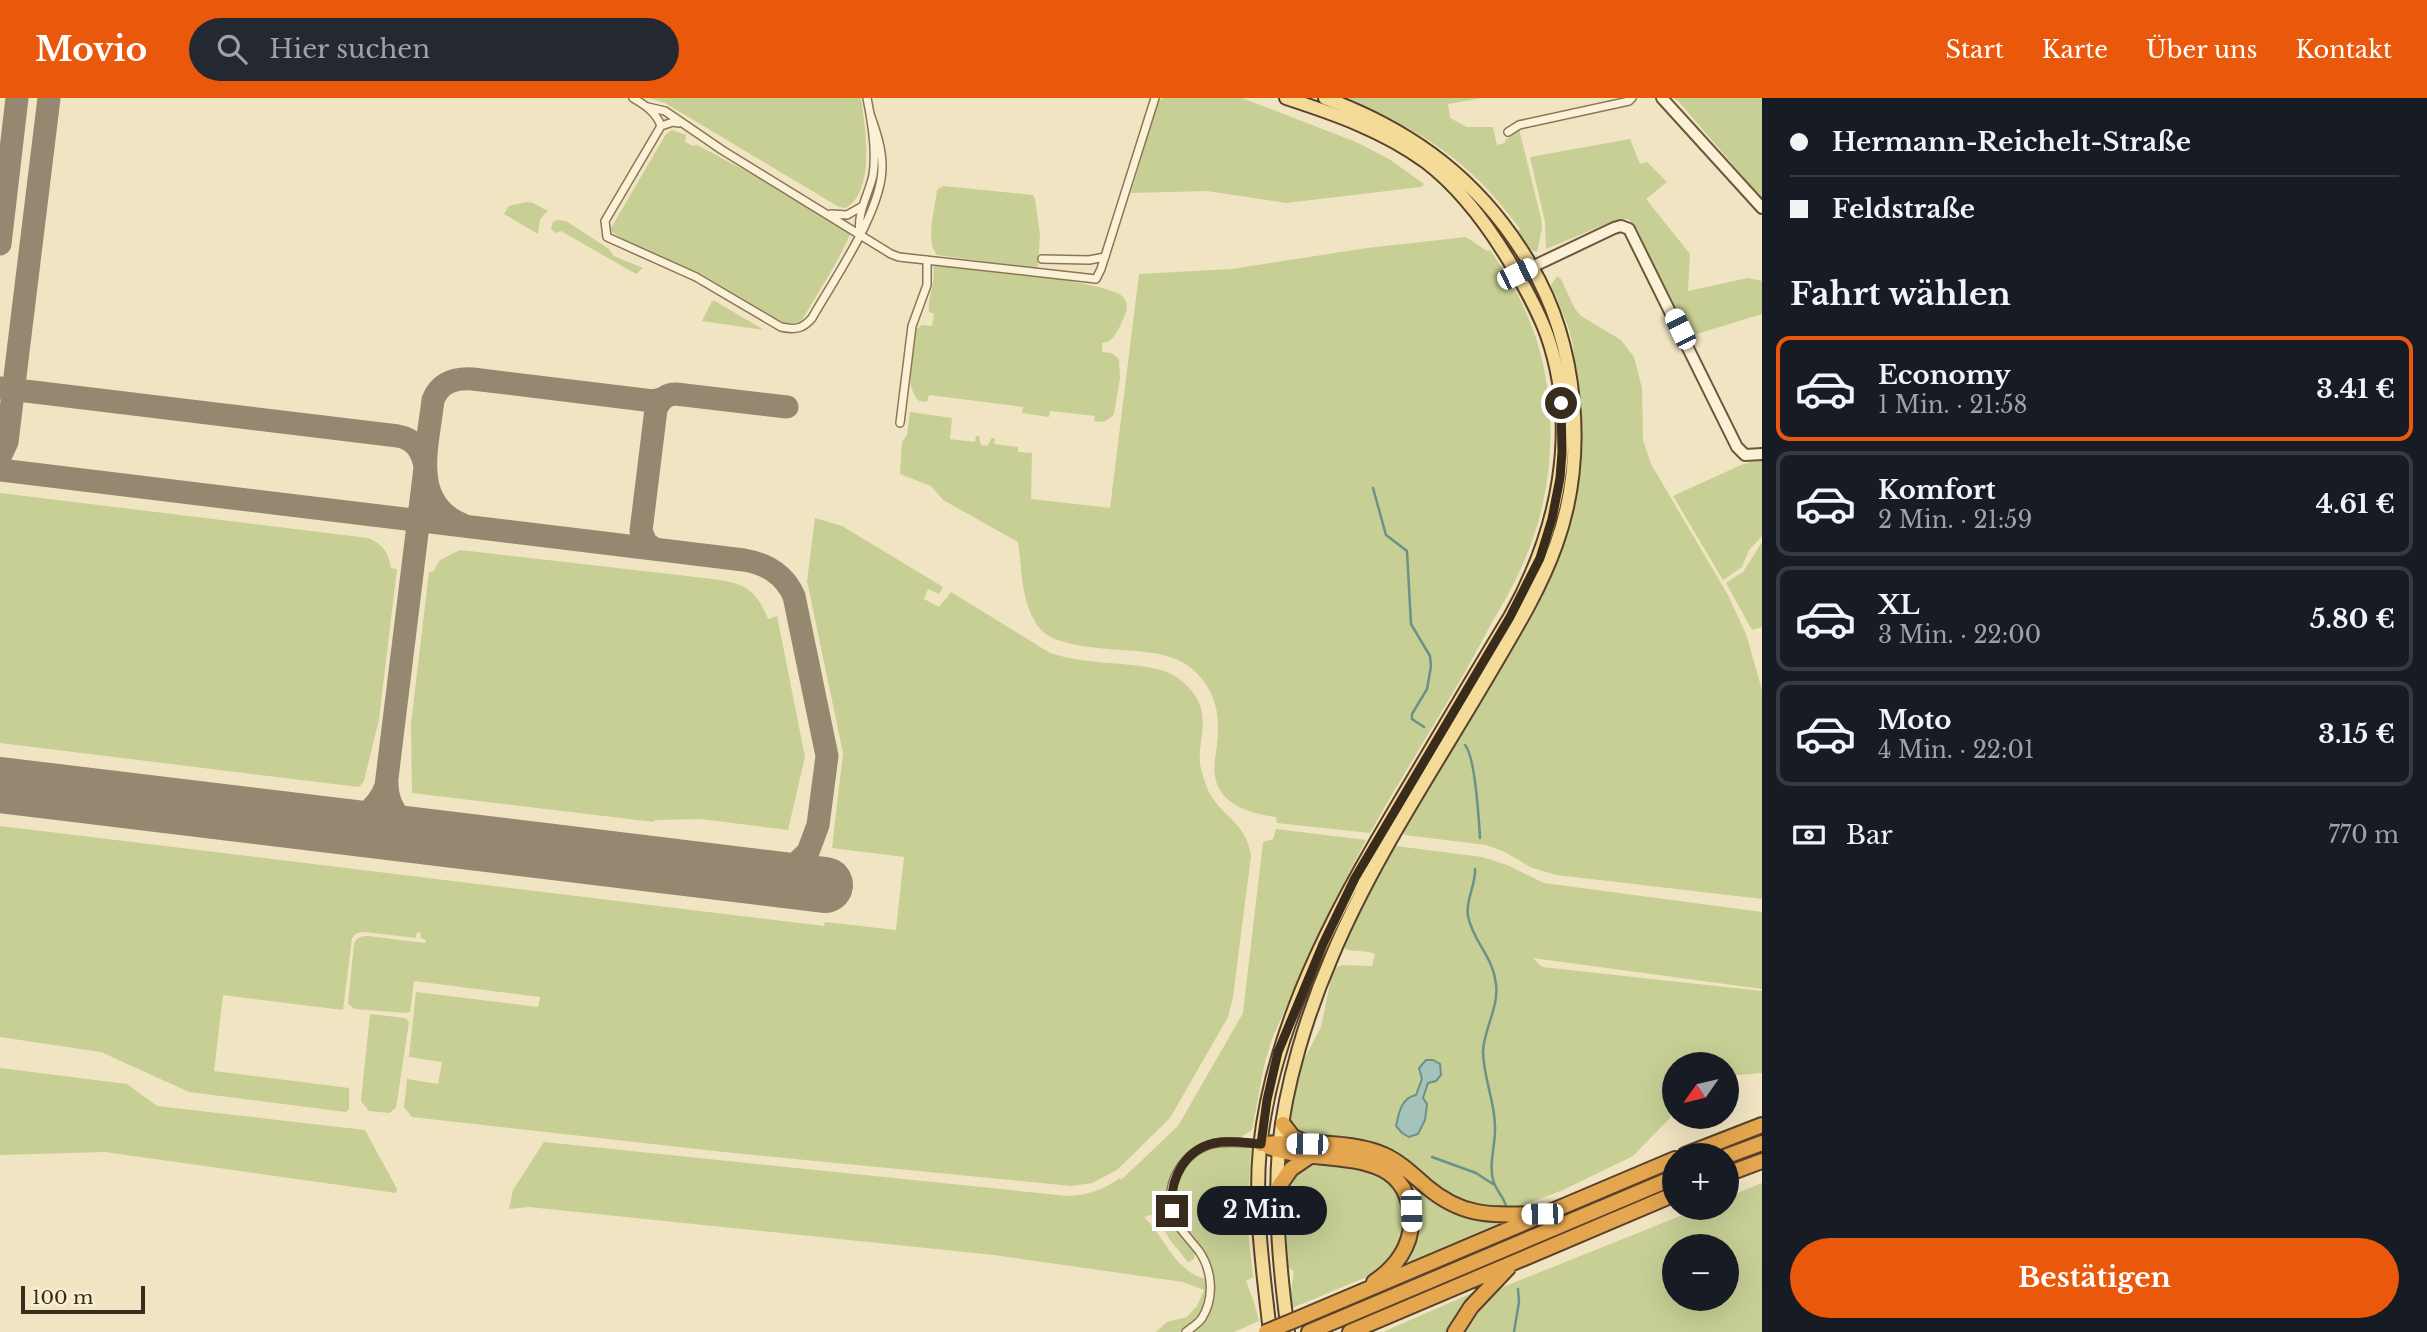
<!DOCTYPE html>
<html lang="de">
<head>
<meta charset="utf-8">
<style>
	body { margin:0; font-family:"Libre Baskerville",serif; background:#242831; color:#f1f3f6; height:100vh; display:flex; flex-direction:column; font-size:26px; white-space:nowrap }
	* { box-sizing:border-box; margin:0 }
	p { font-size:23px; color:#9ea1a6 }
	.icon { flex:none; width:38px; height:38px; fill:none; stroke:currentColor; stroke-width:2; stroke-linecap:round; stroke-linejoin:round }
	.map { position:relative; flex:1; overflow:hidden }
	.drawer { display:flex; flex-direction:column; background:#171b24; width:665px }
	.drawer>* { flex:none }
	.top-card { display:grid; align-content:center; height:154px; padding:0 28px; background:#171b24 }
	.needle { width:46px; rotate:236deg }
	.buttons { position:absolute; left:1662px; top:954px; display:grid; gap:14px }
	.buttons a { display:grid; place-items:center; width:77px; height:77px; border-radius:50%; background:#171b24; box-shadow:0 7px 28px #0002; font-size:35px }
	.scale { position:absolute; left:21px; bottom:18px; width:124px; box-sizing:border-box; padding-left:7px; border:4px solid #3a2c1d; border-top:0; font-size:19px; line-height:24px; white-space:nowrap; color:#3a2c1d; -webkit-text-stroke:5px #f7eed2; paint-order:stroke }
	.end { position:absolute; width:32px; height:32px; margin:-16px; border:9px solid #3a2c1d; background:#fff; box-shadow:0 0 0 4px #fff }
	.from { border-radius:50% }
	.bubble { position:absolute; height:49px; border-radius:24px; background:#171b24; box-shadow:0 7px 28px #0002; font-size:23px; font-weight:800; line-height:49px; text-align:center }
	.car { position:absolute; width:21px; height:42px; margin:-21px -10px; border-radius:9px; box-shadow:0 0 5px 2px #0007; background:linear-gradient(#fff 24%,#345 0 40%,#fff 0 76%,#345 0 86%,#fff 0) }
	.top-card b { display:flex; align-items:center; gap:24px; height:66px; font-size:26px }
	.top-card b+b { border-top:2px solid #363941 }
	.top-card i { width:18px; height:18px; background:#f1f3f6 }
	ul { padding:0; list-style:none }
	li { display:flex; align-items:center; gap:21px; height:105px; margin:0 14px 10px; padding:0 14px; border:4px solid #363941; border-radius:14px }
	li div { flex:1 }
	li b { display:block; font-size:26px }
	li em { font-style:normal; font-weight:800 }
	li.selected { border-color:#ea580c }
	li>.icon { width:63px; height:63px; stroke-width:1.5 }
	h2 { padding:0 28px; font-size:32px; line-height:84px }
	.pay { display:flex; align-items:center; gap:18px; height:77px; padding:0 28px; font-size:26px }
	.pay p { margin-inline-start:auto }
	.primary-button { display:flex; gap:14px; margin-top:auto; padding:14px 28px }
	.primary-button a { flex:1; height:80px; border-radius:42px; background:#ea580c; color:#fff; font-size:28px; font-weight:800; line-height:80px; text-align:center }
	header { display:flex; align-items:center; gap:42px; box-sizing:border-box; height:98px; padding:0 35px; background:#ea580c; color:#fff }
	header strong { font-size:33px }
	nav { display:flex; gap:38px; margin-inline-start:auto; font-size:24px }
	.search { width:490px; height:63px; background:#242831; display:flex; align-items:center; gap:18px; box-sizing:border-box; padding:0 24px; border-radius:38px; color:#9ea1a6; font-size:26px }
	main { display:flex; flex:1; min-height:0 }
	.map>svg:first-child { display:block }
</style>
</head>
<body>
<header>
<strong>Movio</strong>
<div class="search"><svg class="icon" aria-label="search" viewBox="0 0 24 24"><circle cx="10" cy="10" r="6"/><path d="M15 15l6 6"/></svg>Hier suchen</div>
<nav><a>Start</a><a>Karte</a><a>Über uns</a><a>Kontakt</a></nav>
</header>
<main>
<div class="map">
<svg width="1762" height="1234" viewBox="0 0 1762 1234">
	<rect width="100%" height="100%" fill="#f0e4c2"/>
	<path fill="#c7cf95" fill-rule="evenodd" d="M649,0H861C865,29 876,92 846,110L839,109L665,5Z
		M1163,0H1242L1356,44L1389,61L1424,86L1421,89L1286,105L1207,93L1131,95L1158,3Z
		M1344,0H1482L1448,6L1450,20L1467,29H1493L1497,47L1505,45V42L1519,31L1541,120L1542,130L1537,154C1527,152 1522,142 1517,134L1520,131C1471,63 1421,32 1344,0Z
		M1674,0H1762V101L1680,5Z
		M672,32L686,37L685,44L693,48L697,47C749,75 802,100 851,135L836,165L802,222L797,225H784L703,177L635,149L612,134L611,130L666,36Z
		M1630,41L1640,66L1647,64L1667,84L1646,101L1690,156L1688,193L1748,180L1762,183V216L1690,238L1637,131L1628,121L1613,123L1546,151L1545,124L1530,59Z
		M943,88L1033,97L1035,101L1040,137L1038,168L1032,170L937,157C925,143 935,111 937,92Z
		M526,104L533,105L548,113L540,121L538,136L504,116L509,108Z
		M557,122L566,123L609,151L614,158L643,170L636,176L561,133L555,135L551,131L553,124Z
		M1466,139L1487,153L1490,152C1503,171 1516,191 1525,212C1560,288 1558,385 1525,461C1514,489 1497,514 1483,541C1448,607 1406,670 1370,735L1277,725L1276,719C1252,716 1219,707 1215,678C1213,668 1216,657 1217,646C1221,616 1215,590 1191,570C1175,557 1156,555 1136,553C1112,551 1056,550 1040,531C1034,524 1028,510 1026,502C1021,483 1021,463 1018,444L943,402L931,388L900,376L902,344L907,337L910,314L952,320L950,341L975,344L976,338H979L981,347L987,348L992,340H995L994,346L1018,349V354L1032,355L1031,401L1110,410L1139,176L1232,171L1367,150Z
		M936,167C962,166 1107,184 1122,198C1132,208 1124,218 1120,228C1115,237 1113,244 1102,245V254L1111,255L1119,261L1120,280L1114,316C1108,323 1103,325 1094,323L1095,318L1050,313L1049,319L1022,315L1023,309L929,297L927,304L919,303C902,285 913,253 916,231L922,227L932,228L934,216L929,214C927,200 936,185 933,169Z
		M1557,178L1561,181L1575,211L1581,218L1621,242L1634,259L1642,290L1643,342L1651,366L1728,497L1746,536L1762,592V801L1557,777L1532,770L1505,754L1486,747L1405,737L1403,734L1524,531L1552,476L1567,432L1575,398L1580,362V336L1573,246L1568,228L1551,187Z
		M712,203H715L764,232L702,223Z
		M1762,361V438L1749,452L1742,469L1723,482L1673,398L1741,367Z
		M0,395L368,440C382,445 389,455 391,470L397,471L379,621L364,683L359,689L0,645Z
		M815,420L842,428L943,489L939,496L928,491L924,501L939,509L951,494L1050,555C1086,567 1125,563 1161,572C1178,577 1194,591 1200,607C1207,628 1198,646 1200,666C1201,673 1204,681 1206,687C1216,717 1246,721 1251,758L1233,899L1228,919L1170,1020L1117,1072L1092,1085L1071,1088L724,1054L412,1019L404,1009L407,981L438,986L442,964L409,959L416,894L538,909L540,899L414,883L410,914L406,915L355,911L348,906L354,846C357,839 361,838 368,838L425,845L426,842L421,840L420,834L417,835L416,840L364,834L357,835L352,840L343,912L223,897L214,973L349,990V1011L346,1014L189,994L101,954L0,939V728L824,828L825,824L896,832L904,759L832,750L843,655L807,483Z
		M1762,444V529L1752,532L1726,485L1743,474Z
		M460,452L713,481C744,485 756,491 768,521L777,518L805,659L788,732L701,721L655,722L654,724L412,695L411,626L429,474H433L440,462Z
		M1276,731L1366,742L1322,828L1272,941L1264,968L1252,1032L1238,1041H1217L1192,1051L1182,1061L1171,1079L1168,1090L1174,1127L1195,1155L1194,1161L1188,1164L1170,1142L1154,1116L1144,1119C1165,1139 1175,1174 1206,1181C1207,1200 1200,1227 1179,1234C1172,1234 1163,1234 1156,1234L1167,1224L1187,1219L1197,1208L1204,1192L1183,1184L994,1157L529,1109L509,1111L513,1092L544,1044L1068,1098C1088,1097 1103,1092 1120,1080L1121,1082L1178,1028L1243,915L1263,744L1273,741Z
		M1396,748L1482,759L1507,767L1544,785L1762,814V891L1533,860L1542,869L1762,893V975L1727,978V966H1675V1000L1670,1020L1633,1058L1563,1092L1521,1108L1501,1111L1458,1102L1444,1093L1397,1053L1373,1045L1310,1041L1293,1031L1290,1022L1299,971L1321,929L1333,871L1342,867L1372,868L1375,856C1364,851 1351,855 1344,850L1370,793Z
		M370,916L405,920L409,924L396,1010L389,1015L369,1013L361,1003Z
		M0,970L127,986L157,1008L365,1032L397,1091L396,1095L105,1054L0,1057Z
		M1233,1047L1246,1049L1251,1052L1247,1123L1253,1179L1246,1183L1254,1204L1259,1223L1234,1234H1192C1204,1221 1216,1199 1214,1180C1208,1139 1150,1116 1186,1068C1198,1052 1215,1048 1233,1047Z
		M1308,1064L1360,1068L1387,1079L1406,1107V1141L1381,1173L1292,1210L1291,1194L1294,1173L1287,1169V1095L1288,1084Z
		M1762,1085V1234H1463L1483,1206L1503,1189L1700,1110H1727V1099ZM1675,1148H1727V1200H1675Z
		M1420,1090L1505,1123L1406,1165C1408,1159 1411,1156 1414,1150C1421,1134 1420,1112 1412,1095Z
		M1474,1194L1456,1219L1448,1234H1383Z"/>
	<path fill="#a5c3bb" stroke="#6b9289" stroke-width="2" d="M1426,962H1433L1440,966L1441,977L1436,983L1428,985L1423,1000L1427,1006L1425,1022L1418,1036L1409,1039L1402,1035L1396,1028C1399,1015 1401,1000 1416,997L1422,981L1419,970Z"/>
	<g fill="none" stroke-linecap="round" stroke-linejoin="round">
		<path stroke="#6b9289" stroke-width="2.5" d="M1373,390L1386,437L1407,453L1411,526L1430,558L1431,568L1427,591L1412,616V621L1424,629
			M1465,647C1475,658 1479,723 1480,740
			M1475,771C1476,787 1465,803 1468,818C1473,844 1493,858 1496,886C1499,909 1484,931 1483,953C1483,980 1496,1005 1495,1032C1495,1049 1488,1069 1494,1085C1497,1093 1504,1100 1506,1108
			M1432,1059L1476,1075L1493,1086
			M1514,1234L1519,1204L1518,1191"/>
		<path stroke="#958870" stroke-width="23" d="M0,146L17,0
			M0,290L398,338C415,341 423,353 425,370L386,688C377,712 355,728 329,727
			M0,359L7,344L49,0
			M0,372L744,462C767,466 784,476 794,498L827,658L818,727L808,754L790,771L770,778H746
			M463,427C409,405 428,348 433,302C440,284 455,280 473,281L653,303L664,300
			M655,451L646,445L641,433L656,311C660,302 666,296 676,296L787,309
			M387,684C386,711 407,735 433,740"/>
		<path stroke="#958870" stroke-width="56" d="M0,687L825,787"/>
		<g stroke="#8b7558" stroke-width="10">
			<path id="street" d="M633,0C645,7 656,14 661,28
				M648,9L665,13L722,52L891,156L899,159L1096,181L1101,171L1155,0
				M679,25L673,24L661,28L605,123L607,139L696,179L781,229C795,232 803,231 812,220C834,181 883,112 882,68C882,50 876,33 870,16
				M1508,34L1519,27L1629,3L1632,0
				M831,116L847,117L861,109
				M860,136C857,113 868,99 873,77C877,53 872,24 867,0
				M1042,161L1089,162L1105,159
				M900,325L912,228L927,187V162
				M1186,1234C1191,1230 1199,1225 1202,1220C1215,1199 1212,1172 1199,1153C1190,1141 1176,1129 1172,1113C1165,1084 1184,1054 1212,1046C1227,1042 1245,1045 1261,1046"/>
		</g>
		<g stroke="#6d563b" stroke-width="14">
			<path id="secondary" d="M1662,0L1762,110
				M1532,169L1614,130L1621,128L1629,131L1737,349L1745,357L1762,356"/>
		</g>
		<g stroke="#59422d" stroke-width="16">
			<path id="primary" d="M1270,1234C1263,1172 1254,1111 1260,1049C1274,917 1345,795 1412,683C1445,628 1477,573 1510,519C1558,433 1580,332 1547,237C1537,210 1523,186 1508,161C1486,125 1460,90 1426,64C1384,33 1335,16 1286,0
				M1288,1234C1280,1173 1274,1111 1279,1050C1285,987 1307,916 1332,858C1372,763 1431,675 1484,585C1510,540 1538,497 1556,447C1588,359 1578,246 1530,166C1481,83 1414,33 1325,0"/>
		</g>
		<g stroke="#59422d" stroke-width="18">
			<path id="highway" d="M1283,1026L1293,1039L1306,1045
				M1261,1046C1294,1044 1354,1043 1384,1057C1400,1064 1414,1078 1427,1089C1463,1119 1490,1117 1534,1116
				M1269,1049C1319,1069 1409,1043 1411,1122C1412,1148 1395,1170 1374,1184
				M1685,1057L1762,1027
				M1727,1058L1762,1045
				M1727,1076L1762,1063
				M1278,1090L1291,1071L1310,1058
				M1295,1222L1675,1061
				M1309,1234L1675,1079
				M1350,1234L1675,1096
				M1455,1234L1471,1209L1508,1170"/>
		</g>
		<use href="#street" stroke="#faf1d6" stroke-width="7"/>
		<use href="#secondary" stroke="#faf1d6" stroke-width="10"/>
		<use href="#primary" stroke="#f5db98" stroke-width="12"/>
		<use href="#highway" stroke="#e4a64f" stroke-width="14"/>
		<g stroke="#59422d" stroke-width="18" stroke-linecap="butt">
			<path id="highway-bridge" d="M1266,1234L1295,1222"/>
		</g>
		<use href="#highway-bridge" stroke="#e4a64f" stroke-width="14"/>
	</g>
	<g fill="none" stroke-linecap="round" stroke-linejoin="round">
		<path stroke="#3a2c1d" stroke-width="9" d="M1172,1113C1169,1081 1185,1048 1221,1044C1234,1043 1248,1045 1261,1046L1267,1002L1278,954L1323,846L1355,780L1510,519L1540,460L1552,421L1560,380L1562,354L1561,305"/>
	</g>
</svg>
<div class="buttons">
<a><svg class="needle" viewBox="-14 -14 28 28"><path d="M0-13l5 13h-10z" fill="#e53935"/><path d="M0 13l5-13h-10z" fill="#9ea1a6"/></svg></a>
<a>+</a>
<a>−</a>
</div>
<div class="scale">100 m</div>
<i class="end from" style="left:1561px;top:305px"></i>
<i class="end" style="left:1172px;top:1113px"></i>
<div class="bubble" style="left:1197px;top:1088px;width:130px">2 Min.</div>
<i class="car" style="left:1517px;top:176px;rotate:64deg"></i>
<i class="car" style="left:1680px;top:231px;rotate:334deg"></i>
<i class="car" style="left:1307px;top:1046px;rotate:271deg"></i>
<i class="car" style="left:1411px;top:1113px;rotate:178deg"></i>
<i class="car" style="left:1542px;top:1116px;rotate:269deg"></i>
</div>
<section class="drawer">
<div class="top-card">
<b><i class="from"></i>Hermann-Reichelt-Straße</b>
<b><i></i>Feldstraße</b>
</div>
<h2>Fahrt wählen</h2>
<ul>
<li class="selected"><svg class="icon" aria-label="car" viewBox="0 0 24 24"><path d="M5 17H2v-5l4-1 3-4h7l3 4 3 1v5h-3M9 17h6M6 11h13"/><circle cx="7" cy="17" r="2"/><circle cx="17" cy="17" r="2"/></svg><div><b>Economy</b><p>1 Min. · 21:58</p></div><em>3.41 €</em></li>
<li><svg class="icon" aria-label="car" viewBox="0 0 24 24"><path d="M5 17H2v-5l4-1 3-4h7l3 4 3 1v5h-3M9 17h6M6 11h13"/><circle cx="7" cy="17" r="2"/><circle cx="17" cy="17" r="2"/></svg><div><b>Komfort</b><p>2 Min. · 21:59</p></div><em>4.61 €</em></li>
<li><svg class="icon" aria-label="car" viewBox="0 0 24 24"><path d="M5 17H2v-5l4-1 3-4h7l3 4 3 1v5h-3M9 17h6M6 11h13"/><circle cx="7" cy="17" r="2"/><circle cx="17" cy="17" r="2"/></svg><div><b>XL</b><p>3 Min. · 22:00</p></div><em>5.80 €</em></li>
<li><svg class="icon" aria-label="car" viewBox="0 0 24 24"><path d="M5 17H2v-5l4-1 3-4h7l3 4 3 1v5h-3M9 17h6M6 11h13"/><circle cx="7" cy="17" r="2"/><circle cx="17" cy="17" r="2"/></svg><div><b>Moto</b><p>4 Min. · 22:01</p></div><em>3.15 €</em></li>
</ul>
<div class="pay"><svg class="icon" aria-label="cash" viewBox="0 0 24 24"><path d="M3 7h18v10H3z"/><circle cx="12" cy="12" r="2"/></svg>Bar<p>770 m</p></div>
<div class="primary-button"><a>Bestätigen</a></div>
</section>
</main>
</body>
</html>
